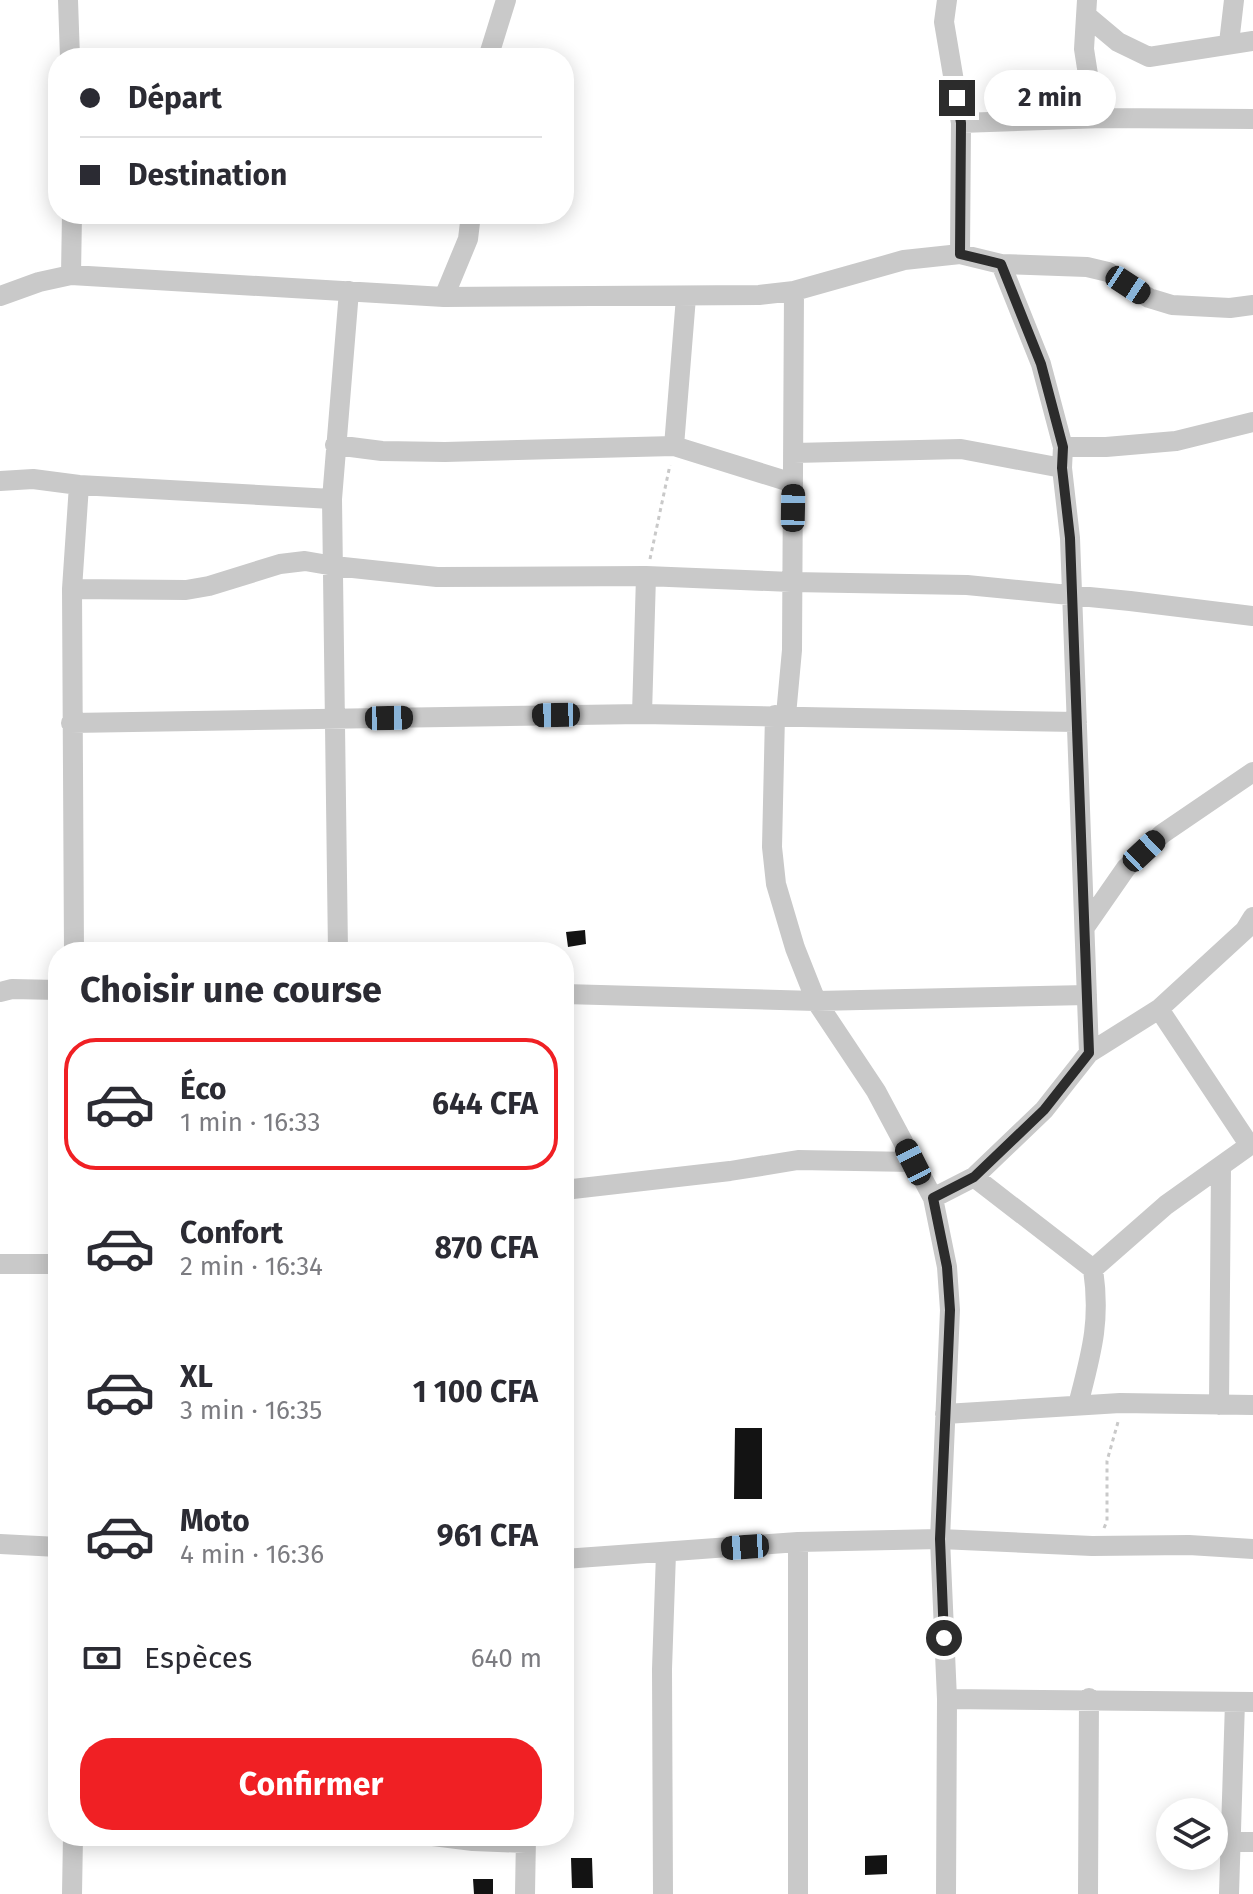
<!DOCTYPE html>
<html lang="fr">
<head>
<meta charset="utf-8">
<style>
	body { margin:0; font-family:"Fira Sans",sans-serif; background:#f2f2f3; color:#2b2b33; height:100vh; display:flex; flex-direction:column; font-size:30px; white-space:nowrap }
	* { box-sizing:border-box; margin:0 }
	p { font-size:26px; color:#7c7c81 }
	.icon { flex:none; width:44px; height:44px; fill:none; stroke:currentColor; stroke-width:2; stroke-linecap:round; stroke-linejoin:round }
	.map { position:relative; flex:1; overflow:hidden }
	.panel { position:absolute; left:48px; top:942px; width:526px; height:904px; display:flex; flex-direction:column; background:#fff; border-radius:32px; box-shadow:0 4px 20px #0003 }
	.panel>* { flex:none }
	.banner { position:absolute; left:48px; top:48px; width:526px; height:176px; border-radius:32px; box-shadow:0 4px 20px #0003; display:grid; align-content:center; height:176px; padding:0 32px; background:#fff }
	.controls { position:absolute; left:1156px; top:1798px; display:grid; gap:16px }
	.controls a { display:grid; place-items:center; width:72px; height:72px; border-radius:50%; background:#fff; box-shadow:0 4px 20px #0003; font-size:40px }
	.end { position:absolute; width:36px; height:36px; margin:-18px; border:10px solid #2c2c2c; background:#fff; box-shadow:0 0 0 4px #fff }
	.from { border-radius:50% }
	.bubble { position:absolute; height:56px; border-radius:28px; background:#fff; box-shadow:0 4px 20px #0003; font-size:26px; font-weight:700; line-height:56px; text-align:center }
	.car { position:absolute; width:24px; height:48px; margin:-24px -12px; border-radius:10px; box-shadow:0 0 6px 2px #0007; background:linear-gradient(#222 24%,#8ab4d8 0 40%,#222 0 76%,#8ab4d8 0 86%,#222 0) }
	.banner b { display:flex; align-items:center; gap:28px; height:76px; font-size:30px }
	.banner b+b { border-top:2px solid #e1e1e2 }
	.banner i { width:20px; height:20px; background:#2b2b33 }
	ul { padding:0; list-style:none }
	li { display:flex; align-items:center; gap:24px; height:132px; margin:0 16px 12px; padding:0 16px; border:4px solid transparent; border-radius:32px }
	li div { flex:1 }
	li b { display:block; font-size:30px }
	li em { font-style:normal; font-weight:700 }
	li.active { border-color:#f02024 }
	li>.icon { width:72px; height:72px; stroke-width:1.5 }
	h2 { padding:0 32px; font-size:36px; line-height:96px }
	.pay { display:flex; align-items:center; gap:20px; height:88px; padding:0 32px; font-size:30px }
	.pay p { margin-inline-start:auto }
	.primary-button { display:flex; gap:16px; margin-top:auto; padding:16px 32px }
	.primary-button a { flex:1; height:92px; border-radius:32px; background:#f02024; color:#fff; font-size:32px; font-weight:700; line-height:92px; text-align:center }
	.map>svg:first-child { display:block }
</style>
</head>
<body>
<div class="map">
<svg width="1253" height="1894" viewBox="0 0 1253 1894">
	<rect width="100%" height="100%" fill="#fff"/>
	<path fill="#131313" d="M585,930L586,944L568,947L566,932Z
		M735,1428H762V1499H734Z
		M887,1855V1874L865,1875V1856Z
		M571,1858H592L593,1888H572Z
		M473,1879H493V1894H474Z"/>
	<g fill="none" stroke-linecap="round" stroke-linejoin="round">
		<path stroke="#c9c9c9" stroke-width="3" stroke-dasharray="4 4" stroke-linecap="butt" d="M650,559L670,465
			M1104,1528L1107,1521V1461L1118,1422"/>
		<path stroke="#c9c9c9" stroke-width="20" d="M68,0L70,58
			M947,0L944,22L961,123L960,254
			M1087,0L1084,49L1089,81L1102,118
			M1087,16L1118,42L1149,57L1253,41
			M1229,43L1234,0
			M488,58L506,0
			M961,123L1102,118L1253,119
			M1001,264L1041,364L1063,447L1062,468L1070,538L1089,1053
			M71,275L72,214
			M0,296L39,282L71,275L444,297L759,295L794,291L904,260L960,254L1001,264L1087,267L1108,272L1149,298L1172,305L1230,308L1253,305
			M444,297L468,239L471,214
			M335,445L382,451L445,452L674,446L793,483
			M674,446L686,297
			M1063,447H1106L1176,441L1253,422
			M794,453L961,449L1062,468
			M0,481L33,479L79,485L332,499
			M72,589L186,590L209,586L280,564L305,561L334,566L437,577L646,576L791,582L967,585L1130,601L1253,616
			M642,714L646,576
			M775,715L772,847L776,884L795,948L816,1001L876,1091L933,1198L947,1267L950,1310L940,1539L947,1699L946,1894
			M786,715L792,650L794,291
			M71,723L642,714L1077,722
			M1085,927L1126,868L1162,834L1253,772
			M74,952L72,589L79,485
			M338,952L332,499L349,291
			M0,992L12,989L58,990
			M564,994L816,1001L1087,995
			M1159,1009L1250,1146
			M974,1177L1093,1269C1101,1322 1091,1354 1078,1405
			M564,1190L730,1171L798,1160L913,1162
			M933,1198L974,1177L1044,1110L1089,1053L1159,1009L1245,930L1253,917
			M0,1264H58
			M1093,1269L1166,1205L1253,1143
			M1219,1405L1221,1166
			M945,1414L1120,1403L1253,1405
			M798,1542V1894
			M0,1544L58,1547
			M564,1559L798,1542L940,1539L1092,1546L1189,1545L1253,1549
			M947,1699L1253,1702
			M433,1836L473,1841L526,1843
			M1231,1842H1253
			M72,1894L73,1836
			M525,1894L526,1836
			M663,1894L662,1669L666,1553
			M1088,1894L1089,1698
			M1229,1894L1235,1702"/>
	</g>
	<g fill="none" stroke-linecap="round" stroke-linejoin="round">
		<path stroke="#2c2c2c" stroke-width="10" d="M944,1638L940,1539L950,1310L947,1267L933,1198L974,1177L1044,1110L1089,1053L1070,538L1062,468L1063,447L1041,364L1001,264L960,254L961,123L957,98"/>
	</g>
</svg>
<div class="controls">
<a><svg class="icon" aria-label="layers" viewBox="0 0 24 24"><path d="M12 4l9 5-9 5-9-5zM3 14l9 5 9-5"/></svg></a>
</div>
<i class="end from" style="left:944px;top:1638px"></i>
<i class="end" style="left:957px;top:98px"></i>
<div class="bubble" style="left:984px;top:70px;width:132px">2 min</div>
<i class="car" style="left:1128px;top:285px;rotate:123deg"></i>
<i class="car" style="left:793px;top:508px;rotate:1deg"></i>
<i class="car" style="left:556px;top:715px;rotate:269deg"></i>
<i class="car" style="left:389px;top:718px;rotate:89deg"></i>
<i class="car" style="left:1144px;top:851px;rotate:47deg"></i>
<i class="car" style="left:913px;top:1162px;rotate:333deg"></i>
<i class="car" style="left:745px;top:1547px;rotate:266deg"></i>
<div class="banner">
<b><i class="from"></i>Départ</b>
<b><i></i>Destination</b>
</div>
<section class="panel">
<h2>Choisir une course</h2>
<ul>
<li class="active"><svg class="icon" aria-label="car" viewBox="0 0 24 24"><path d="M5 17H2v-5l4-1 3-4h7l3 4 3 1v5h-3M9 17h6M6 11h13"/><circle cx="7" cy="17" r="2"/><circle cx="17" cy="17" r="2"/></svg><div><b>Éco</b><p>1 min · 16:33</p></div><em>644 CFA</em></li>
<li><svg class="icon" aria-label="car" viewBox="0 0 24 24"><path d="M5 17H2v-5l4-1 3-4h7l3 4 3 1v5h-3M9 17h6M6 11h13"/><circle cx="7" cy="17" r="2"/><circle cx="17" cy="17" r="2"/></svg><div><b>Confort</b><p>2 min · 16:34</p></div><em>870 CFA</em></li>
<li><svg class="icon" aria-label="car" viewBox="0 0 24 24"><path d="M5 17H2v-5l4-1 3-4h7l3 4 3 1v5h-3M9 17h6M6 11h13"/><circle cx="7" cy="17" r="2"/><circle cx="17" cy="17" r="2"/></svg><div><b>XL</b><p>3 min · 16:35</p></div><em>1 100 CFA</em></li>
<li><svg class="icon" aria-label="car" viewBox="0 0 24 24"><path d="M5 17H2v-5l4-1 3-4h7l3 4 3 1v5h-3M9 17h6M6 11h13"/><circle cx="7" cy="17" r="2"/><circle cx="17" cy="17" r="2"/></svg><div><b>Moto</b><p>4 min · 16:36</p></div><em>961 CFA</em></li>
</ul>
<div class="pay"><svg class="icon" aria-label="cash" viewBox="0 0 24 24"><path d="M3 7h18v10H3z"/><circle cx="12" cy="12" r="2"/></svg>Espèces<p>640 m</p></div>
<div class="primary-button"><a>Confirmer</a></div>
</section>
</div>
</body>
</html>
